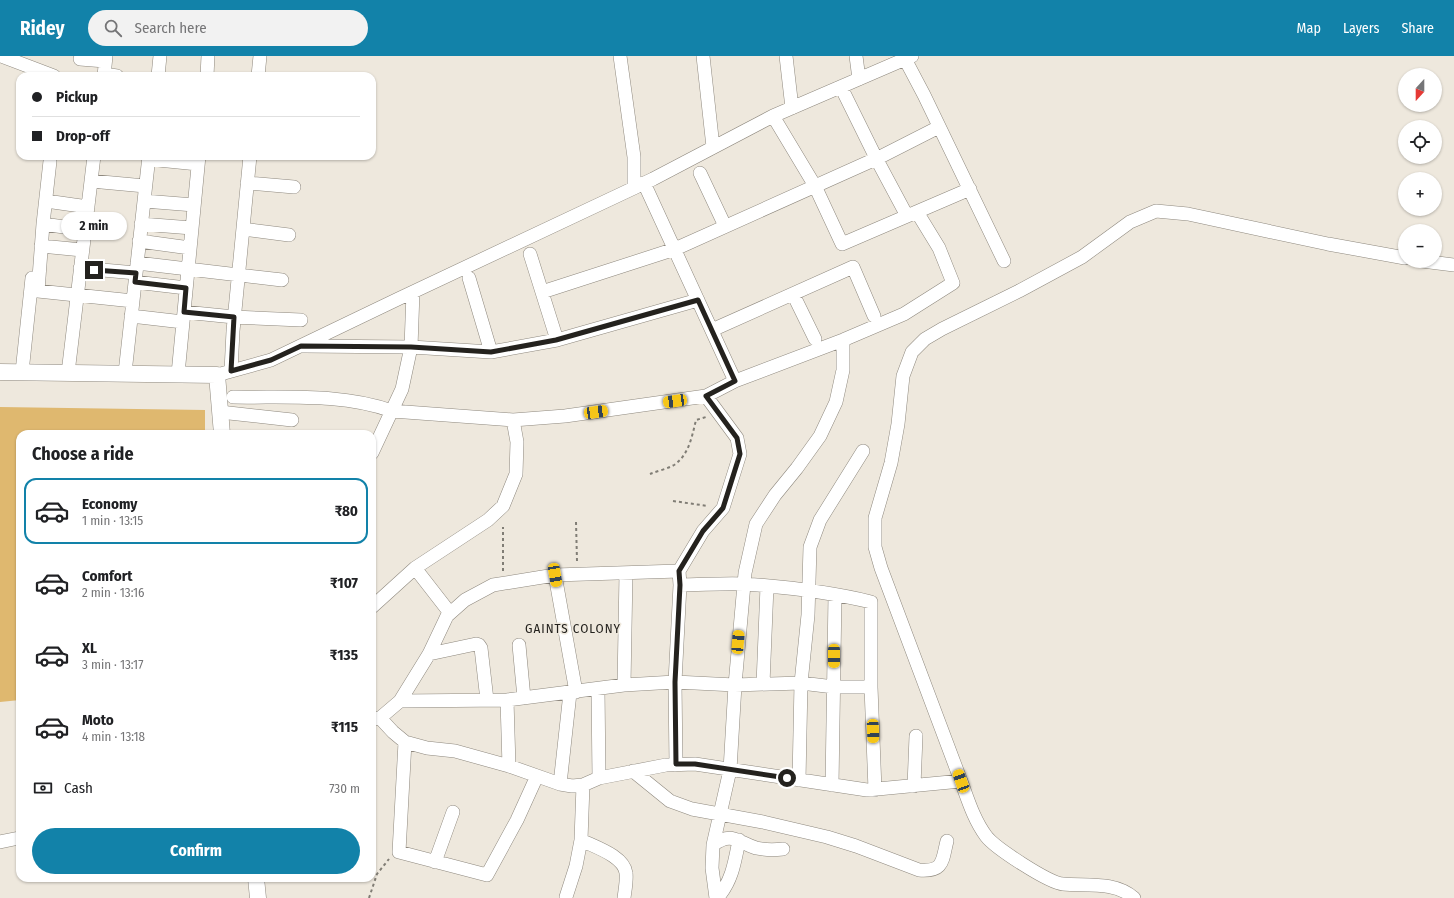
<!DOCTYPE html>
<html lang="en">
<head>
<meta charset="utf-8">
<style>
	body { margin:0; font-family:"Fira Sans Condensed",sans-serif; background:#f2f2f2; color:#202124; height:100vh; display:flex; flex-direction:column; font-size:15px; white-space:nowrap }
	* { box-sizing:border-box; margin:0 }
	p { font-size:13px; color:#757577 }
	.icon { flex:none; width:22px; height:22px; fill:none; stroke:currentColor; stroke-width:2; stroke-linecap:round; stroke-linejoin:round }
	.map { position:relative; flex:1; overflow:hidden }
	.drawer { position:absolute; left:16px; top:374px; width:360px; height:452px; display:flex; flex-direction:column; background:#fff; border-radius:12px; box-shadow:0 1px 3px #0004 }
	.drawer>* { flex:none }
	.hud { position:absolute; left:16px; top:16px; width:360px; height:88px; border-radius:12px; box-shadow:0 1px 3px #0004; display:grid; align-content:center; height:88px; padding:0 16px; background:#fff }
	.needle { width:26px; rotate:201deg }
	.tools { position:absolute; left:1398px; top:12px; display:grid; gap:8px }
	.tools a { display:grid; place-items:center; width:44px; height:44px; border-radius:50%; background:#fff; box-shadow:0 1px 3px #0004; font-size:20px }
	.end { position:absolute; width:18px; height:18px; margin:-9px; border:5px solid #24221e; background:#fff; box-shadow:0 0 0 2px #fff }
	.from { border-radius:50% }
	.bubble { position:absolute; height:28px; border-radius:14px; background:#fff; box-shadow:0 1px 3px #0004; font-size:13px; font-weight:700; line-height:28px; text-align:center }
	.car { position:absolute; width:12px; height:24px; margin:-12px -6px; border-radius:5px; box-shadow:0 0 3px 1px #0007; background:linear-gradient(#f5c518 24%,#345 0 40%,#f5c518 0 76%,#345 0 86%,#f5c518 0) }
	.hud b { display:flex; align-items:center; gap:14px; height:38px; font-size:15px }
	.hud b+b { border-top:1px solid #e0e0e0 }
	.hud i { width:10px; height:10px; background:#202124 }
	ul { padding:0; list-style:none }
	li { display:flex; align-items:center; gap:12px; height:66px; margin:0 8px 6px; padding:0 8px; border:2px solid transparent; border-radius:12px }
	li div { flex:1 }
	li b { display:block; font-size:15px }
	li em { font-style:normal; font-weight:700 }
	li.on { border-color:#1282a9 }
	li>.icon { width:36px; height:36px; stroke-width:1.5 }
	h2 { padding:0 16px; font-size:18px; line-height:48px }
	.pay { display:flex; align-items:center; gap:10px; height:44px; padding:0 16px; font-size:15px }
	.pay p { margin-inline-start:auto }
	.cta { display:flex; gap:8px; margin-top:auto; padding:8px 16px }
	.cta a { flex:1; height:46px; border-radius:24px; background:#1282a9; color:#fff; font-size:16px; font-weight:700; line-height:46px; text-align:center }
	header { display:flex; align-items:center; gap:24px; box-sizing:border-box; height:56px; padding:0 20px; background:#1282a9; color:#fff }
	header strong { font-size:19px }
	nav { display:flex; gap:22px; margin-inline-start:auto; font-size:14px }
	.search { width:280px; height:36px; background:#f2f2f2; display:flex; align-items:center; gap:10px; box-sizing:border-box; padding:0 14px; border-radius:22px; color:#757577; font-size:15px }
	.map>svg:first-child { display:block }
</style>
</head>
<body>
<header>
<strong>Ridey</strong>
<div class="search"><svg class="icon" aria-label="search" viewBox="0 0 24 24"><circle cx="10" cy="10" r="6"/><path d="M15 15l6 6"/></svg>Search here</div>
<nav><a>Map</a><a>Layers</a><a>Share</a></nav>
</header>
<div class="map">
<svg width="1454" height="842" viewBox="0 0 1454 842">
	<rect width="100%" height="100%" fill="#eee8dd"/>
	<path fill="#dfb86f" d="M0,351L205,354V378H20V644L0,646Z"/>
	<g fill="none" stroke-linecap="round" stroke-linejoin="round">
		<g stroke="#8e887e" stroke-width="14">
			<path id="minor" d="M1,0L54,20
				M620,0L634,101V131
				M703,0L713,91
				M786,0L792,52
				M856,0L859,23
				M80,3L105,5
				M905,3L924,39L1004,205
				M104,18L117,20
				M104,20L106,0
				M158,20L160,0
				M207,20L208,0
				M258,20L260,0
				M841,31L876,102L907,160
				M773,60L815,130L842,188L970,133
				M148,103L198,108
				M50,105L43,168L38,235L133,245
				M700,117L725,170
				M91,125L145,130
				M247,127L294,131
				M644,127L735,325
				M46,145L88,151
				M144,145L194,149
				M43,168L85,174
				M141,168L192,172
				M243,173L289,179
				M139,185L190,192
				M41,190L82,194
				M530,198L557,284
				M1422,205L1454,209
				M137,207L282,224
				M80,212L136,217
				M469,222L491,296
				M135,226L186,232
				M542,236L675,193L880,101L939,71
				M793,238L815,283
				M184,256L234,261L301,264
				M131,260L183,266
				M712,274L853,211L874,260
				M305,290L411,291L491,296L557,284L698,244
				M231,315L233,275L250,100
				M22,316L32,222
				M68,317L94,100
				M125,317L149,100
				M178,318L199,100
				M217,319L271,304L398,243L653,123L773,60L912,0
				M233,341C286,342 342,337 392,355L513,364L565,360L706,340L735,325L843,284L904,258L953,227L939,192L917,156
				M220,356L292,364
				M372,397L402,333L411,291L413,236
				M415,512L450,557
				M679,515L703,475L723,452L740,398L737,382L706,340
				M555,519L576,636
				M372,551L415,512L488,464L503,450L516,418L517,386L513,364
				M519,589L524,642
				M429,598L476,588L479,589L481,592L487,644
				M763,628L767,530
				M624,629L626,517
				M598,633L599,722
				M507,644L509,710
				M400,645L429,598L447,560L465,544L493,529L555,519L679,515L680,529C701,529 723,527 744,528C787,531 830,536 871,546V631L875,734
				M380,662L400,645L507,644L624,629L675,626L735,629L801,627L834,631H871
				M372,663L380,662L393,676L405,686L427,692L455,695L509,710L560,728L572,730L583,729L599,722L666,709L695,708L867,734L961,725
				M405,686L399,796L487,819L517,764L537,720
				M676,709L675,626L680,529
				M633,715L670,745L692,753L763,766L827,781L856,790L919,814C944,816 942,805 947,785
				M799,724L801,627L808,559L810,491L820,464L863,395
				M560,728L570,637
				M832,729L835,539
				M914,730L916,680
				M581,784C595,791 624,800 626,817C627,824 625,834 624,842
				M0,786L19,782
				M713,789C732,775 737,786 756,792C765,794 774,794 783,793
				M435,806L453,756
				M566,841L576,810L581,784L583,729
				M716,842L712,812L713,789L730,714L735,629L745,517L756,468L775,439L797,412L820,380L836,346L843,314V284
				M717,842C732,826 735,805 739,784
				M1134,842C1115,825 1087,830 1063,828C1049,827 995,792 986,780C974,764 968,744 961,725L881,512L875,491V462L891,407L898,368L903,320L912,296L925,283L942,273L1019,235L1082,201L1130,166L1156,155L1188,158L1328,188L1405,202"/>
		</g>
		<g stroke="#8e887e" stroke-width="17">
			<path id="tertiary" d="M0,316L217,319L222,378
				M256,822L258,842"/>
		</g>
		<path stroke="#807d75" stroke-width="2" stroke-dasharray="3 3" stroke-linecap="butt" d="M650,418C657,415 667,413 674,409C689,399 692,380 696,364L706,361
			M673,445L708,450
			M576,466L577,505
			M503,515V471
			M369,842L377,818L389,803"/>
		<use href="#minor" stroke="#fff" stroke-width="13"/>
		<use href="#tertiary" stroke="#fff" stroke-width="16"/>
	</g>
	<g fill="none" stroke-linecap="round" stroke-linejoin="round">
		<path stroke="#24221e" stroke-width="5" d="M94,214L136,217L135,226L186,232L184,256L234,261L231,315L271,304L301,290L411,291L491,296L556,284L698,244L735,325L706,340L737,382L740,398L723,452L703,475L679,515L680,529L675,626L676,708H695L787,722"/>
	</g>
	<g text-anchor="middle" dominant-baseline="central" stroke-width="3" stroke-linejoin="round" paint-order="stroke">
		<g font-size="13" letter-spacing="1" fill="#24221e" stroke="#eee8dd">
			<text x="573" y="572">GAINTS COLONY</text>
		</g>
	</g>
</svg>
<div class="tools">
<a><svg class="needle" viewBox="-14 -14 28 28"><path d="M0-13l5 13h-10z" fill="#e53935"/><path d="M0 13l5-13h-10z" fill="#757577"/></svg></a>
<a><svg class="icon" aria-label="locate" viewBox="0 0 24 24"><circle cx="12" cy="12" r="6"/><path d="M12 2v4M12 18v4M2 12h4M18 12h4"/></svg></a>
<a>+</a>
<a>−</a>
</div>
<i class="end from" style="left:787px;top:722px"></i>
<i class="end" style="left:94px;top:214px"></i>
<div class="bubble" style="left:61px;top:156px;width:66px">2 min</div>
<i class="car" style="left:675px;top:345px;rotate:262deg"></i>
<i class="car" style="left:596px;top:356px;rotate:82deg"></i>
<i class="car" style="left:555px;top:519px;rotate:170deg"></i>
<i class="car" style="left:738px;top:586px;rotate:5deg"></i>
<i class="car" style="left:834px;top:600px;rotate:180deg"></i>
<i class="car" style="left:873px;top:675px;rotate:178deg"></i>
<i class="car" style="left:961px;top:725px;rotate:340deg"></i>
<div class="hud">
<b><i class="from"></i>Pickup</b>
<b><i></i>Drop-off</b>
</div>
<section class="drawer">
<h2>Choose a ride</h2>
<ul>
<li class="on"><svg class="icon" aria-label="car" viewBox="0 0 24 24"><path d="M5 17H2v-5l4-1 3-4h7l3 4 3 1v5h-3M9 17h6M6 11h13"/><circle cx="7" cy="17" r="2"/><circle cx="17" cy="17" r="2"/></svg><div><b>Economy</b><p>1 min · 13:15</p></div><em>₹80</em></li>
<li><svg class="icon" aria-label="car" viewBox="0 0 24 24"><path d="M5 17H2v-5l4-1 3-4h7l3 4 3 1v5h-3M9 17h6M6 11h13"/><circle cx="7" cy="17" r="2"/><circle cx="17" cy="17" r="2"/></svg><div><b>Comfort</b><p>2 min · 13:16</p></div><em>₹107</em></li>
<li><svg class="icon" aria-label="car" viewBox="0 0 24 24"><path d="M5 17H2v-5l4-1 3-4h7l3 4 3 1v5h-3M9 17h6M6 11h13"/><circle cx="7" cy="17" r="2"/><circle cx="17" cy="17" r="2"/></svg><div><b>XL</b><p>3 min · 13:17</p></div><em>₹135</em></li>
<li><svg class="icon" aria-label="car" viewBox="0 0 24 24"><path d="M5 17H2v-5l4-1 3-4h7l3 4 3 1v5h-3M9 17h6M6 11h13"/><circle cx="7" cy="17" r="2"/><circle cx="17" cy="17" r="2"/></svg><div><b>Moto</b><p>4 min · 13:18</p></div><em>₹115</em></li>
</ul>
<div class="pay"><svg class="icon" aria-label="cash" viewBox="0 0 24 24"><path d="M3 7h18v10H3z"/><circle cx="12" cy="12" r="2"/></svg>Cash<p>730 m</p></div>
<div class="cta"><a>Confirm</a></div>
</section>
</div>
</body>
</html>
